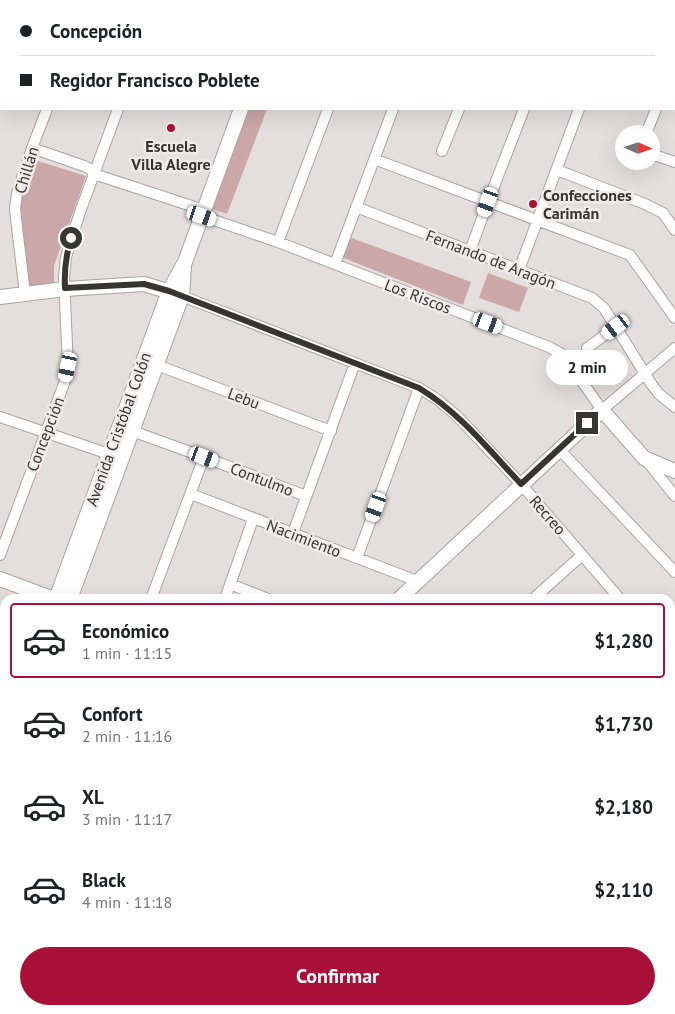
<!DOCTYPE html>
<html lang="es">
<head>
<meta charset="utf-8">
<style>
	body { margin:0; font-family:"PT Sans",sans-serif; background:#f2f2f2; color:#202124; height:100vh; display:flex; flex-direction:column; font-size:19px; white-space:nowrap }
	* { box-sizing:border-box; margin:0 }
	p { font-size:16px; color:#757577 }
	.icon { flex:none; width:28px; height:28px; fill:none; stroke:currentColor; stroke-width:2; stroke-linecap:round; stroke-linejoin:round }
	.map { position:relative; flex:1; overflow:hidden }
	.details { position:absolute; left:0px; top:594px; width:675px; height:421px; display:flex; flex-direction:column; background:#fff; border-radius:15px 15px 0 0; box-shadow:0 5px 20px #0002 }
	.details>* { flex:none }
	.banner { position:absolute; left:0px; top:0px; width:675px; height:110px; box-shadow:0 5px 20px #0002; display:grid; align-content:center; height:110px; padding:0 20px; background:#fff }
	.needle { width:32px; rotate:93deg }
	.controls { position:absolute; left:615px; top:125px; display:grid; gap:10px }
	.controls a { display:grid; place-items:center; width:45px; height:45px; border-radius:50%; background:#fff; box-shadow:0 5px 20px #0002; font-size:25px }
	.end { position:absolute; width:22px; height:22px; margin:-11px; border:6px solid #373434; background:#fff; box-shadow:0 0 0 2px #fff }
	.from { border-radius:50% }
	.bubble { position:absolute; height:35px; border-radius:18px; background:#fff; box-shadow:0 5px 20px #0002; font-size:16px; font-weight:800; line-height:35px; text-align:center }
	.car { position:absolute; width:15px; height:30px; margin:-15px -8px; border-radius:6px; box-shadow:0 0 4px 1px #0007; background:linear-gradient(#fff 24%,#345 0 40%,#fff 0 76%,#345 0 86%,#fff 0) }
	.banner b { display:flex; align-items:center; gap:18px; height:48px; font-size:19px }
	.banner b+b { border-top:1px solid #e0e0e0 }
	.banner i { width:12px; height:12px; background:#202124 }
	ul { padding:9px 0 0; list-style:none }
	li { display:flex; align-items:center; gap:15px; height:75px; margin:0 10px 8px; padding:0 10px; border:2px solid transparent; border-radius:5px }
	li div { flex:1 }
	li b { display:block; font-size:19px }
	li em { font-style:normal; font-weight:800 }
	li.selected { border-color:#a81038 }
	li>.icon { width:45px; height:45px; stroke-width:1.5 }
	.action { display:flex; gap:10px; margin-top:auto; padding:10px 20px }
	.action a { flex:1; height:58px; border-radius:30px; background:#a81038; color:#fff; font-size:20px; font-weight:800; line-height:58px; text-align:center }
	.map>svg:first-child { display:block }
</style>
</head>
<body>
<div class="map">
<svg width="675" height="1014" viewBox="0 0 675 1014">
	<rect width="100%" height="100%" fill="#e5dede"/>
	<path fill="#cca7a8" d="M245,109H267L227,214L208,207Z
		M35,160L86,176L54,266V285L25,287L17,205Z
		M349,237L471,282L463,305L341,257Z
		M488,273L528,288L519,312L479,298Z
		M233,1010H474L451,1014H235Z"/>
	<g fill="none" stroke-linecap="round" stroke-linejoin="round">
		<g stroke="#a9a3a3" stroke-width="12">
			<path id="minor" d="M205,0L208,1
				M295,0L298,1
				M44,1V0
				M87,1V0
				M158,1L159,0
				M218,1V0
				M501,1V0
				M674,61L675,58
				M0,88H1
				M646,134L656,109
				M32,148L84,166L90,169L94,174L204,210
				M442,151L459,109
				M651,154L675,162
				M374,159L630,255L675,318
				M557,170L645,204L663,213L675,230
				M356,207L592,298L604,308L652,385L659,394L675,407
				M202,216L278,242L549,347L560,353L569,363L602,410L675,348
				M278,242L328,109
				M470,251L488,202L524,109
				M335,264L393,109
				M519,270L579,109
				M25,294L17,227L15,209L17,193L32,148L47,109
				M182,296L419,388L438,400L456,415L521,484L620,599
				M587,348L616,327
				M157,365L331,431
				M0,417L109,454
				M132,431L204,457L306,496
				M559,449L675,572
				M646,460L675,496
				M191,494L417,581
				M293,533L355,363
				M0,555L65,381L68,367L64,278L66,257L80,212L118,109
				M357,558L419,388
				M230,584L268,599
				M151,599L204,457
				M225,599L253,519
				M533,599L582,555
				M675,638L671,641L675,646
				M0,684L5,686
				M0,848L5,849
				M670,855L675,850
				M670,1003L675,998
				M135,1010L139,1014
				M74,1014L78,1010
				M197,1014L201,1010
				M479,1014L499,1010"/>
		</g>
		<g stroke="#a9a3a3" stroke-width="16">
			<path id="tertiary" d="M280,1L281,0
				M0,297L65,289L144,284L177,294
				M0,579L54,599
				M56,599L169,291L185,262L241,109
				M70,599L182,296L184,267
				M399,599L602,410L644,458L675,471
				M0,789L5,775
				M0,968L5,963"/>
		</g>
		<use href="#minor" stroke="#fff" stroke-width="10"/>
		<use href="#tertiary" stroke="#fff" stroke-width="14"/>
	</g>
	<g fill="none" stroke-linecap="round" stroke-linejoin="round">
		<path stroke="#373434" stroke-width="6" d="M71,238C66,255 64,271 65,288L144,284L169,291L419,388C459,412 489,450 521,484L587,423"/>
	</g>
	<g fill="#a81038" stroke="#f2ebec" stroke-width="2">
		<circle cx="171" cy="128" r="5"/>
		<circle cx="533" cy="204" r="5"/>
	</g>
	<g text-anchor="middle" dominant-baseline="central" stroke-width="5" stroke-linejoin="round" paint-order="stroke">
		<g font-size="16" font-weight="bold" fill="#373434" stroke="#f2ebec">
			<text x="171" y="146">Escuela<tspan x="171" dy="18">Villa Alegre</tspan></text>
			<text x="543" y="195" text-anchor="start">Confecciones<tspan x="543" dy="18">Carimán</tspan></text>
		</g>
		<g font-size="16" fill="#373434" stroke="#f2ebec">
			<text transform="translate(26 170) rotate(-73)">Chillán</text>
			<text transform="translate(491 259) rotate(21)">Fernando de Aragón</text>
			<text transform="translate(418 296) rotate(21)">Los Riscos</text>
			<text transform="translate(244 398) rotate(21)">Lebu</text>
			<text transform="translate(118 429) rotate(-70)">Avenida Cristóbal Colón</text>
			<text transform="translate(45 434) rotate(-69)">Concepción</text>
			<text transform="translate(262 479) rotate(21)">Contulmo</text>
			<text transform="translate(548 515) rotate(49)">Recreo</text>
			<text transform="translate(304 538) rotate(21)">Nacimiento</text>
		</g>
	</g>
</svg>
<div class="controls">
<a><svg class="needle" viewBox="-14 -14 28 28"><path d="M0-13l5 13h-10z" fill="#e53935"/><path d="M0 13l5-13h-10z" fill="#757577"/></svg></a>
</div>
<i class="end from" style="left:71px;top:238px"></i>
<i class="end" style="left:587px;top:423px"></i>
<div class="bubble" style="left:546px;top:350px;width:82px">2 min</div>
<i class="car" style="left:488px;top:202px;rotate:200deg"></i>
<i class="car" style="left:202px;top:216px;rotate:109deg"></i>
<i class="car" style="left:488px;top:323px;rotate:111deg"></i>
<i class="car" style="left:616px;top:327px;rotate:233deg"></i>
<i class="car" style="left:68px;top:367px;rotate:192deg"></i>
<i class="car" style="left:204px;top:457px;rotate:111deg"></i>
<i class="car" style="left:376px;top:507px;rotate:200deg"></i>
<div class="banner">
<b><i class="from"></i>Concepción</b>
<b><i></i>Regidor Francisco Poblete</b>
</div>
<section class="details">
<ul>
<li class="selected"><svg class="icon" aria-label="car" viewBox="0 0 24 24"><path d="M5 17H2v-5l4-1 3-4h7l3 4 3 1v5h-3M9 17h6M6 11h13"/><circle cx="7" cy="17" r="2"/><circle cx="17" cy="17" r="2"/></svg><div><b>Económico</b><p>1 min · 11:15</p></div><em>$1,280</em></li>
<li><svg class="icon" aria-label="car" viewBox="0 0 24 24"><path d="M5 17H2v-5l4-1 3-4h7l3 4 3 1v5h-3M9 17h6M6 11h13"/><circle cx="7" cy="17" r="2"/><circle cx="17" cy="17" r="2"/></svg><div><b>Confort</b><p>2 min · 11:16</p></div><em>$1,730</em></li>
<li><svg class="icon" aria-label="car" viewBox="0 0 24 24"><path d="M5 17H2v-5l4-1 3-4h7l3 4 3 1v5h-3M9 17h6M6 11h13"/><circle cx="7" cy="17" r="2"/><circle cx="17" cy="17" r="2"/></svg><div><b>XL</b><p>3 min · 11:17</p></div><em>$2,180</em></li>
<li><svg class="icon" aria-label="car" viewBox="0 0 24 24"><path d="M5 17H2v-5l4-1 3-4h7l3 4 3 1v5h-3M9 17h6M6 11h13"/><circle cx="7" cy="17" r="2"/><circle cx="17" cy="17" r="2"/></svg><div><b>Black</b><p>4 min · 11:18</p></div><em>$2,110</em></li>
</ul>
<div class="action"><a>Confirmar</a></div>
</section>
</div>
</body>
</html>
